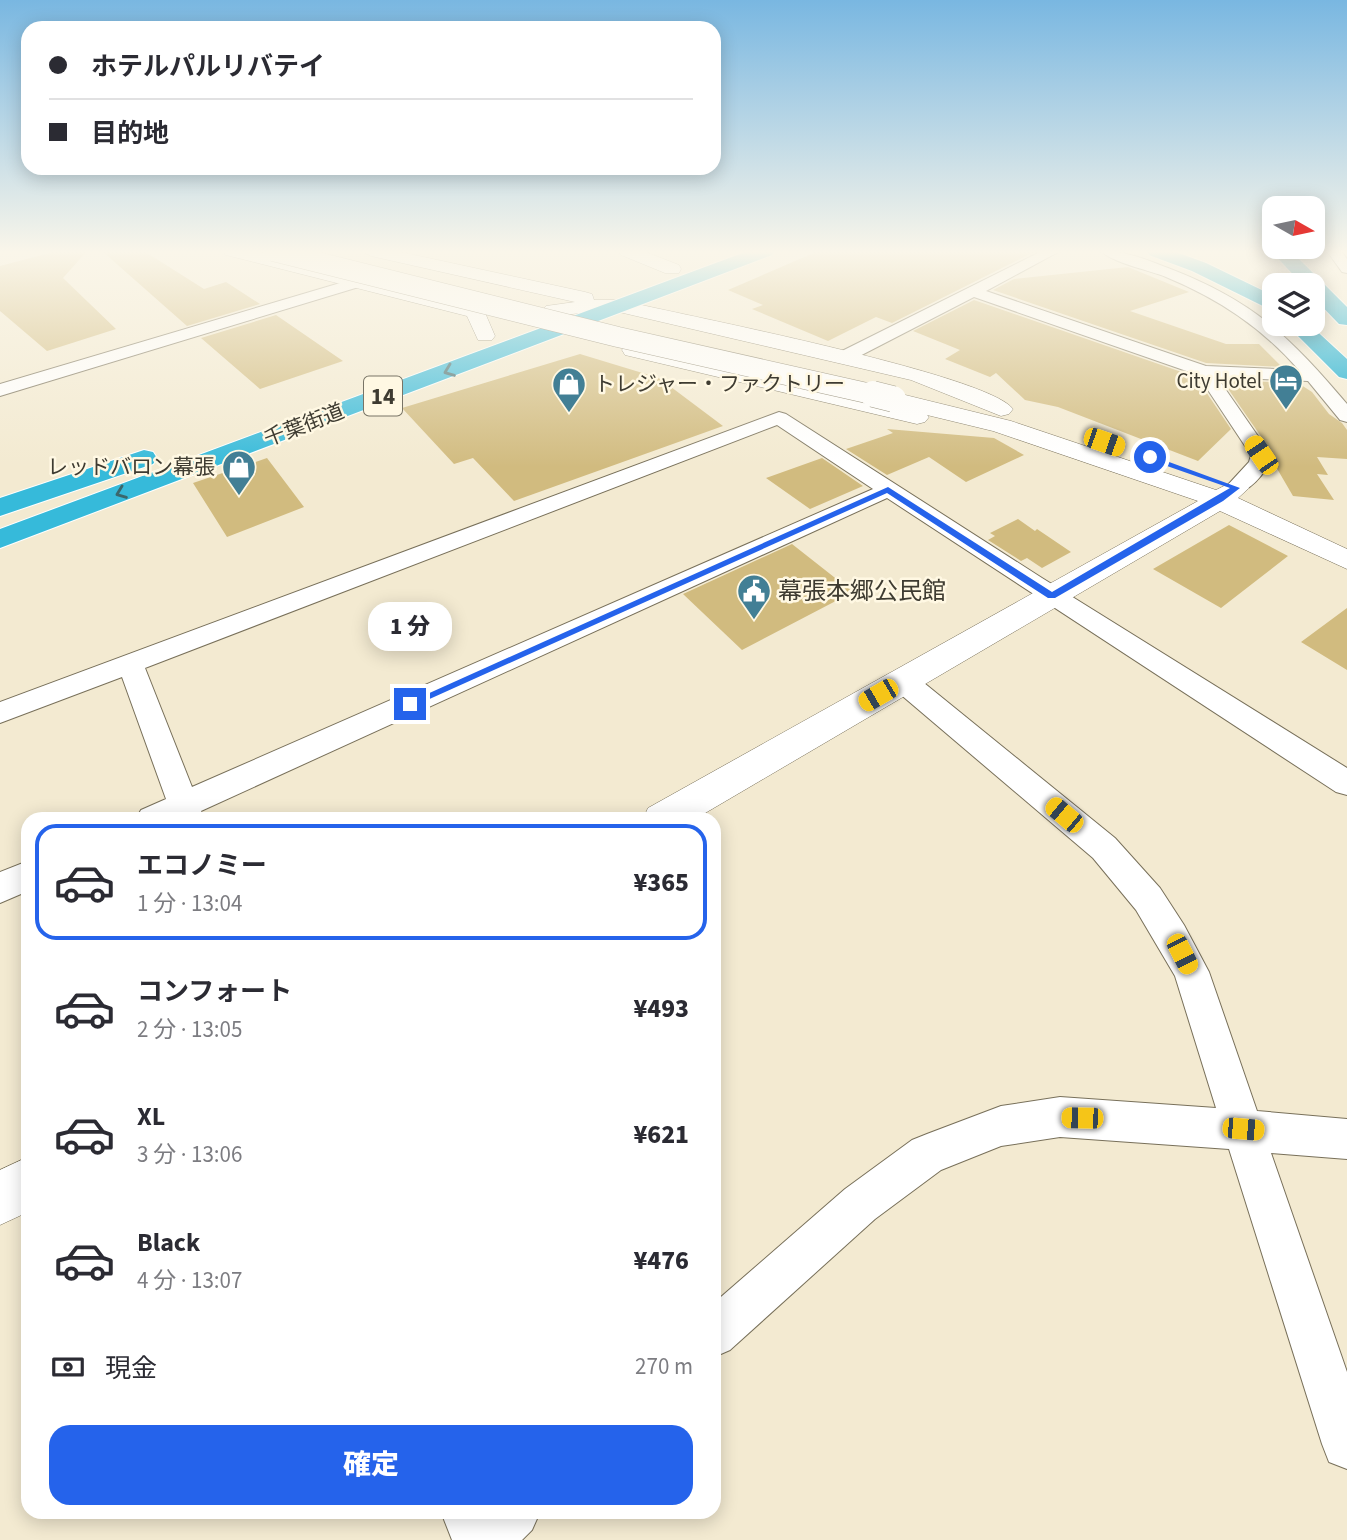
<!DOCTYPE html>
<html lang="ja">
<head>
<meta charset="utf-8">
<style>
	body { margin:0; font-family:"Source Sans 3","Noto Sans JP",sans-serif; background:#f2f2f3; color:#2b2b33; height:100vh; display:flex; flex-direction:column; font-size:26px; white-space:nowrap }
	* { box-sizing:border-box; margin:0 }
	p { font-size:23px; color:#7c7c81 }
	.icon { flex:none; width:38px; height:38px; fill:none; stroke:currentColor; stroke-width:2; stroke-linecap:round; stroke-linejoin:round }
	.map { position:relative; flex:1; overflow:hidden }
	.drawer { position:absolute; left:21px; top:812px; width:700px; height:707px; display:flex; flex-direction:column; background:#fff; border-radius:21px; box-shadow:0 4px 18px #0003 }
	.drawer>* { flex:none }
	.banner { position:absolute; left:21px; top:21px; width:700px; height:154px; border-radius:21px; box-shadow:0 4px 18px #0003; display:grid; align-content:center; height:154px; padding:0 28px; background:#fff }
	.needle { width:46px; rotate:99deg }
	.tools { position:absolute; left:1262px; top:196px; display:grid; gap:14px }
	.tools a { display:grid; place-items:center; width:63px; height:63px; border-radius:14px; background:#fff; box-shadow:0 4px 18px #0003; font-size:35px }
	.end { position:absolute; width:32px; height:32px; margin:-16px; border:9px solid #2563eb; background:#fff; box-shadow:0 0 0 4px #fff }
	.from { border-radius:50% }
	.bubble { position:absolute; height:49px; border-radius:21px; background:#fff; box-shadow:0 4px 18px #0003; font-size:23px; font-weight:800; line-height:49px; text-align:center }
	.car { position:absolute; width:21px; height:42px; margin:-21px -10px; border-radius:9px; box-shadow:0 0 5px 2px #0007; background:linear-gradient(#f5c518 24%,#345 0 40%,#f5c518 0 76%,#345 0 86%,#f5c518 0) }
	.banner b { display:flex; align-items:center; gap:24px; height:66px; font-size:26px }
	.banner b+b { border-top:2px solid #e1e1e2 }
	.banner i { width:18px; height:18px; background:#2b2b33 }
	ul { padding:12px 0 0; list-style:none }
	li { display:flex; align-items:center; gap:21px; height:116px; margin:0 14px 10px; padding:0 14px; border:4px solid transparent; border-radius:21px }
	li div { flex:1 }
	li b { display:block; font-size:26px }
	li em { font-style:normal; font-weight:800 }
	li.current { border-color:#2563eb }
	li>.icon { width:63px; height:63px; stroke-width:1.5 }
	.pay { display:flex; align-items:center; gap:18px; height:77px; padding:0 28px; font-size:26px }
	.pay p { margin-inline-start:auto }
	.button { display:flex; gap:14px; margin-top:auto; padding:14px 28px }
	.button a { flex:1; height:80px; border-radius:21px; background:#2563eb; color:#fff; font-size:28px; font-weight:800; line-height:80px; text-align:center }
	.map>svg:first-child { display:block }
</style>
</head>
<body>
<div class="map">
<svg width="1347" height="1540" viewBox="0 0 1347 1540">
	<rect width="100%" height="100%" fill="#f3ead1"/>
	<path fill="#d1bb7f" d="M57,251H87L63,278L116,329L47,351L0,311V266Z
		M102,251H144L204,289L226,282L260,304L187,326Z
		M818,251H1036L892,323L876,317L828,341L752,309L763,305L728,290Z
		M1128,267L1189,292L1130,311L1226,344H1259L1282,367L1206,363L993,290L1014,279Z
		M974,300L1196,377L1231,429L1198,461L1058,407L1025,400L996,373L990,377L945,359L960,350L913,331Z
		M276,315L343,361L260,389L201,338Z
		M580,354L659,378L723,426L514,501L473,458L454,464L402,408Z
		M1222,380L1298,383L1312,392L1329,414L1342,423L1347,430V459L1317,457L1328,475L1317,474L1334,500L1293,496L1272,460L1273,454Z
		M887,429L994,438L1024,455L966,482L929,457L887,475L846,449L893,433Z
		M267,458L304,507L227,537L193,483Z
		M822,458L863,486L810,509L766,478Z
		M1018,519L1035,531L1037,529L1071,552L1042,568L1027,558L1021,561L988,540L995,536L990,533Z
		M1229,525L1288,556L1221,608L1153,569Z
		M792,544L853,592L742,650L683,594Z
		M1347,608V670L1301,642Z"/>
	<g fill="none" stroke-linecap="round" stroke-linejoin="round">
		<g stroke="#78705a" stroke-width="2">
			<path id="minor" d="M1042,251H1060L986,291L1206,366L1299,370C1261,327 1219,299 1166,277C1149,270 1113,263 1101,251C1126,251 1145,259 1168,268C1254,301 1289,336 1347,404V422L1340,420L1308,381L1217,377L1271,455C1268,472 1247,497 1228,493L1225,488L1249,462L1251,455L1198,375L974,297L850,361H838L835,357L838,353Z
				M1327,251H1341L1347,259V273L1342,272Z
				M357,278L362,280L365,283L362,286L0,396V384Z
				M779,412L786,414L1042,578L1347,768V795L1336,792L887,498L201,811L205,819H136L141,810L166,799L122,677L0,723V702ZM777,425L873,489L192,787L145,668Z
				M903,671L913,674L1115,838L1160,888L1184,925L1209,972L1257,1111L1347,1119V1159L1271,1153L1347,1372V1469L1329,1462L1322,1444L1229,1149L1060,1137L1001,1146L941,1170L875,1219L730,1350L714,1357V1303L845,1189L912,1140L927,1134L1001,1106L1060,1097L1216,1108L1175,976L1136,910L1093,858L893,688L889,681L893,674Z
				M28,861V891L0,903V872Z
				M441,1512H540L532,1530L522,1540H452Z"/>
		</g>
		<g stroke="#78705a" stroke-width="1">
			<path id="tertiary" d="M223,251H254L483,308L495,336L492,340H478L467,316L226,255Z
				M362,251H396L585,292L592,294L594,300H619C678,314 988,374 1013,409L1009,414L1001,416L911,380L619,312L601,311L553,316L546,314L543,310L546,306L575,302L371,256Z
				M618,251H643L679,265L681,269L679,273H665L621,255Z
				M633,344L883,402L881,399L885,394L893,392L1011,421L1216,490L1236,480L1245,482L1249,488L1238,498L1347,549V569L1220,511L695,819H643L648,808L1198,501L993,431L927,415L929,417L925,422L917,424L625,355L622,350L625,345Z
				M28,1157V1212L0,1225V1170Z"/>
		</g>
		<g stroke="#fff" stroke-width="2">
			<path id="trunk" d="M748,251H774L772,255L0,548V529Z
				M144,450L153,452L157,458L153,464L0,516V498Z"/>
		</g>
		<g stroke="#fff" stroke-width="2">
			<path id="motorway" d="M1147,251H1173L1206,263L1274,296V307L1263,306L1192,271L1149,255Z
				M1271,251H1291L1347,307V325L1339,324L1312,296V285H1303Z
				M1286,324H1309L1347,359V379L1339,377Z"/>
		</g>
		<use href="#minor" fill="#fff" fill-rule="evenodd"/>
		<use href="#tertiary" fill="#fff" fill-rule="evenodd"/>
		<use href="#trunk" fill="#36bada" fill-rule="evenodd"/>
		<use href="#motorway" fill="#03a8d1" fill-rule="evenodd"/>
		<g stroke="#78705a" stroke-width="21" stroke-linecap="butt">
			<path id="tertiary-bridge-far1" d="M273,251L618,337L880,396"/>
		</g>
		<g stroke="#78705a" stroke-width="27" stroke-linecap="butt">
			<path id="tertiary-bridge" d="M873,394L893,399"/>
		</g>
		<use href="#tertiary-bridge-far1" stroke="#fff" stroke-width="20"/>
		<use href="#tertiary-bridge" stroke="#fff" stroke-width="26"/>
	</g>
	<defs><path id="oneway-chevron" d="M-2-3.5L2.5 0L-2 3.5" fill="none" stroke-width="1.6" stroke-linecap="round" stroke-linejoin="round" transform="scale(1.75)"/></defs>
	<g stroke="#3b676c">
		<use href="#oneway-chevron" transform="translate(449 371) rotate(159)"/>
		<use href="#oneway-chevron" transform="translate(121 493) rotate(159)"/>
	</g>
	<linearGradient id="sky" x2="0" y2="1"><stop stop-color="#79b7e1"/><stop offset="0.54" stop-color="#faf6ea"/><stop offset="1" stop-color="#faf6ea" stop-opacity="0"/></linearGradient>
	<rect width="1347" height="467" fill="url(#sky)"/>
	<path fill="#2563eb" d="M1150,455L1240,488L1223,501L1055,598H1048L887,493L414,706L410,707L405,704L888,487L1052,592L1230,488L1147,459Z"/>
	<defs>
		<g id="hotel-pin" transform="scale(1.75)"><path d="M0 17L-7.5 6A9.5 9.5 0 1 1 7.5 6Z" fill="#427f95" stroke="#fff8e3"/><path d="M-6-4.5h1.5V1H6V5H4.5V3h-9V5H-6ZM-4 0a1.8 1.8 0 1 1 3.6 0ZM.5 0V-2.5h3Q6-2.5 6 0Z" fill="#fff"/></g>
		<g id="shop-pin" transform="scale(1.75)"><path d="M0 17L-7.5 6A9.5 9.5 0 1 1 7.5 6Z" fill="#427f95" stroke="#fff8e3"/><path d="M-5-2.5h2.3a2.7 3.5 0 0 1 5.4 0H5L5.5 6h-11ZM-1.5-2.5h3a1.5 2.3 0 0 0-3 0Z" fill="#fff"/></g>
		<g id="civic-pin" transform="scale(1.75)"><path d="M0 17L-7.5 6A9.5 9.5 0 1 1 7.5 6Z" fill="#427f95" stroke="#fff8e3"/><path d="M-.6-6.5H3V-4.5H.6V-3L4-1V1h2V6H-6V1h2V-1L-.6-3ZM-1.2 2.5V6h2.4V2.5Z" fill="#fff"/></g>
	</defs>
	<g fill-rule="evenodd">
		<use href="#hotel-pin" x="1286" y="381"/>
		<use href="#shop-pin" x="569" y="384"/>
		<use href="#shop-pin" x="239" y="467"/>
		<use href="#civic-pin" x="754" y="591"/>
	</g>
	<g text-anchor="middle" dominant-baseline="central" stroke-width="5" stroke-linejoin="round" paint-order="stroke">
		<g font-size="21" fill="#3e3b31" stroke="#fff8e3" text-anchor="end">
			<text x="1262" y="381">City Hotel</text>
			<text x="594" y="384" text-anchor="start">トレジャー・ファクトリー</text>
			<text x="215" y="467">レッドバロン幕張</text>
		</g>
		<g font-size="21" fill="#3e3b31" stroke="#fff8e3">
			<text transform="translate(304 425) rotate(-21)">千葉街道</text>
		</g>
		<rect fill="#fff8e3" stroke="#787466" stroke-width="2" x="364" y="376.5" width="38" height="39" rx="5"/>
		<g font-size="23" font-weight="bold" fill="#3e3b31">
			<text x="383" y="396">14</text>
		</g>
		<g font-size="24" fill="#3e3b31" stroke="#fff8e3" text-anchor="start">
			<text x="778" y="591">幕張本郷公民館</text>
		</g>
	</g>
</svg>
<div class="tools">
<a><svg class="needle" viewBox="-14 -14 28 28"><path d="M0-13l5 13h-10z" fill="#e53935"/><path d="M0 13l5-13h-10z" fill="#7c7c81"/></svg></a>
<a><svg class="icon" aria-label="layers" viewBox="0 0 24 24"><path d="M12 4l9 5-9 5-9-5zM3 14l9 5 9-5"/></svg></a>
</div>
<i class="end from" style="left:1150px;top:457px"></i>
<i class="end" style="left:410px;top:704px"></i>
<div class="bubble" style="left:368px;top:602px;width:84px">1 分</div>
<i class="car" style="left:1104px;top:442px;rotate:109deg"></i>
<i class="car" style="left:1261px;top:455px;rotate:326deg"></i>
<i class="car" style="left:878px;top:695px;rotate:240deg"></i>
<i class="car" style="left:1064px;top:815px;rotate:310deg"></i>
<i class="car" style="left:1182px;top:954px;rotate:153deg"></i>
<i class="car" style="left:1082px;top:1118px;rotate:271deg"></i>
<i class="car" style="left:1243px;top:1129px;rotate:95deg"></i>
<div class="banner">
<b><i class="from"></i>ホテルパルリバテイ</b>
<b><i></i>目的地</b>
</div>
<section class="drawer">
<ul>
<li class="current"><svg class="icon" aria-label="car" viewBox="0 0 24 24"><path d="M5 17H2v-5l4-1 3-4h7l3 4 3 1v5h-3M9 17h6M6 11h13"/><circle cx="7" cy="17" r="2"/><circle cx="17" cy="17" r="2"/></svg><div><b>エコノミー</b><p>1 分 · 13:04</p></div><em>¥365</em></li>
<li><svg class="icon" aria-label="car" viewBox="0 0 24 24"><path d="M5 17H2v-5l4-1 3-4h7l3 4 3 1v5h-3M9 17h6M6 11h13"/><circle cx="7" cy="17" r="2"/><circle cx="17" cy="17" r="2"/></svg><div><b>コンフォート</b><p>2 分 · 13:05</p></div><em>¥493</em></li>
<li><svg class="icon" aria-label="car" viewBox="0 0 24 24"><path d="M5 17H2v-5l4-1 3-4h7l3 4 3 1v5h-3M9 17h6M6 11h13"/><circle cx="7" cy="17" r="2"/><circle cx="17" cy="17" r="2"/></svg><div><b>XL</b><p>3 分 · 13:06</p></div><em>¥621</em></li>
<li><svg class="icon" aria-label="car" viewBox="0 0 24 24"><path d="M5 17H2v-5l4-1 3-4h7l3 4 3 1v5h-3M9 17h6M6 11h13"/><circle cx="7" cy="17" r="2"/><circle cx="17" cy="17" r="2"/></svg><div><b>Black</b><p>4 分 · 13:07</p></div><em>¥476</em></li>
</ul>
<div class="pay"><svg class="icon" aria-label="cash" viewBox="0 0 24 24"><path d="M3 7h18v10H3z"/><circle cx="12" cy="12" r="2"/></svg>現金<p>270 m</p></div>
<div class="button"><a>確定</a></div>
</section>
</div>
</body>
</html>
